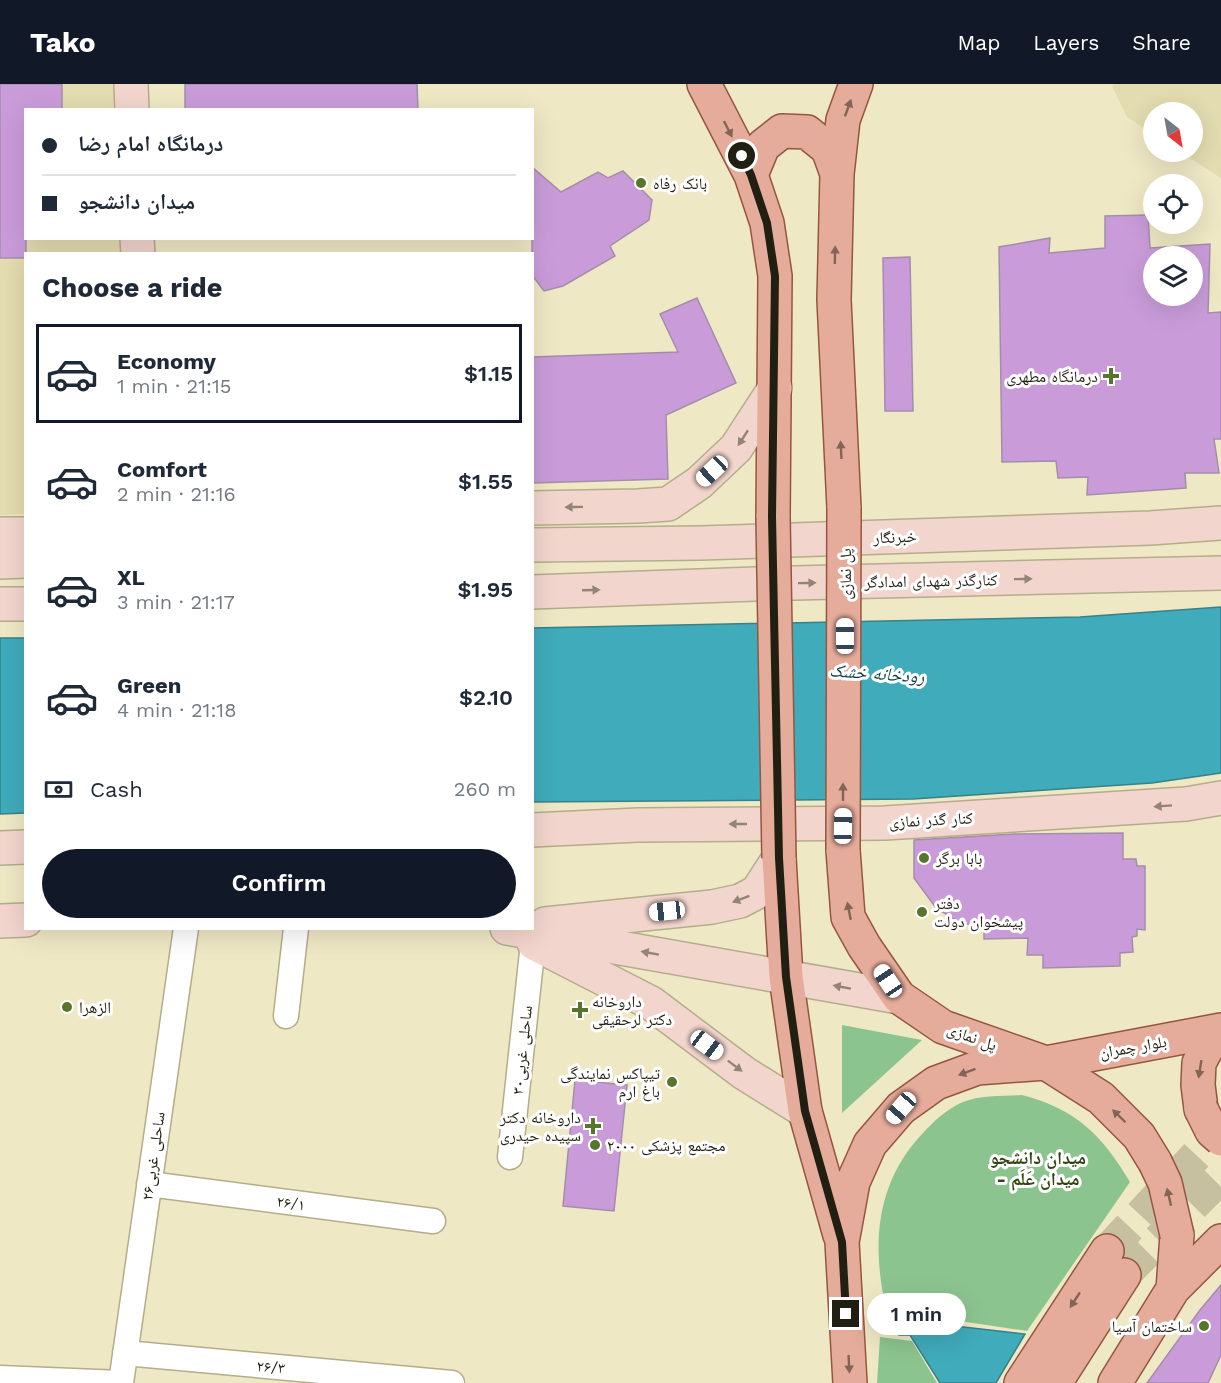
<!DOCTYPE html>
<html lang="en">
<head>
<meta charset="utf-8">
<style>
	body { margin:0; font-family:"Work Sans","Noto Naskh Arabic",sans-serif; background:#f6f6f7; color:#1f2937; height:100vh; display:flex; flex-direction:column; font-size:22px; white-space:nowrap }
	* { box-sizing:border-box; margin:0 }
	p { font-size:20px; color:#747a83 }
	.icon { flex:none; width:33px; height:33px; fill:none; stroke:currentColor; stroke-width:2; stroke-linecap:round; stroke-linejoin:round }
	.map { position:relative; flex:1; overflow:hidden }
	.side { position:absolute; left:24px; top:168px; width:510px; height:678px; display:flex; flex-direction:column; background:#fff; border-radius:0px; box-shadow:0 6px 24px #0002 }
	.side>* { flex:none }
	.hud { position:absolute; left:24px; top:24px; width:510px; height:132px; border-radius:0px; box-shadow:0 6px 24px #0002; display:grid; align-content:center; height:132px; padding:0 18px; background:#fff }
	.needle { width:39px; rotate:149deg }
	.fabs { position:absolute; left:1143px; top:18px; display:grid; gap:12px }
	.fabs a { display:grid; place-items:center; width:60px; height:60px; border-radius:50%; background:#fff; box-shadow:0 6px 24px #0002; font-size:30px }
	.end { position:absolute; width:27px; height:27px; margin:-14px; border:8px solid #211f12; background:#fff; box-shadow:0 0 0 3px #fff }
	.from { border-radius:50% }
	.bubble { position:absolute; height:42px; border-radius:21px; background:#fff; box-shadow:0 6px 24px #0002; font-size:20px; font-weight:600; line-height:42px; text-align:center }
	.car { position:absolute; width:18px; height:36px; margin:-18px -9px; border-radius:8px; box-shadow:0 0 4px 2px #0007; background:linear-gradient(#fff 24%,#345 0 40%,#fff 0 76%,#345 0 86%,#fff 0) }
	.hud b { display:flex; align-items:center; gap:21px; height:57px; font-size:22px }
	.hud b+b { border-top:2px solid #e0e1e3 }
	.hud i { width:15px; height:15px; background:#1f2937 }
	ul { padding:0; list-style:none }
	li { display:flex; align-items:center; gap:18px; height:99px; margin:0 12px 9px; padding:0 6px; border:3px solid transparent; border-radius:0px }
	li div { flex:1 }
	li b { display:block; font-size:22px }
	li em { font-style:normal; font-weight:600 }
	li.on { border-color:#111827 }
	li>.icon { width:54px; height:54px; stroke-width:1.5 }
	h2 { padding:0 18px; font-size:27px; line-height:72px }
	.pay { display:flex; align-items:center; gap:15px; height:66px; padding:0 18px; font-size:22px }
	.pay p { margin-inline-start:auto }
	.button { display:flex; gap:12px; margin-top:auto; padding:12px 18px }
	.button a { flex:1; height:69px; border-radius:36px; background:#111827; color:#fff; font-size:24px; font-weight:600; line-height:69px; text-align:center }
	header { display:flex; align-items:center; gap:36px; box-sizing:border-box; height:84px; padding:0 30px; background:#111827; color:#fff }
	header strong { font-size:28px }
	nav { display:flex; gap:33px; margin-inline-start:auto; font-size:21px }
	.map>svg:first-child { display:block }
</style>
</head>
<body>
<header>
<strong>Tako</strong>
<nav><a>Map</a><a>Layers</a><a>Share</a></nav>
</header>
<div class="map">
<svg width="1221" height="1299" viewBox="0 0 1221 1299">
	<rect width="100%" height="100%" fill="#efe8c5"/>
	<path fill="#e3dcb0" d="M0,0H121V25L26,26V154L124,155V169L26,170L25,430L0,431Z
		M1114,0H1221V94L1180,68H1192V28H1154L1153,50L1127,33L1112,2Z"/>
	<path fill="#8cc48f" d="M842,941L922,956L842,1029Z
		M1022,1011C1076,1025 1102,1051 1130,1098L1027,1247L933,1233L910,1214L883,1210C872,1150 880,1094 923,1049C935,1036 947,1025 963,1018C980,1011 1003,1012 1022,1011Z
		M880,1253L912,1257L937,1299H877Z"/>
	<path fill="#40abbb" stroke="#378188" stroke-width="1.5" d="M1221,523V689L1152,699L913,715L533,718L532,544L1080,533Z
		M0,554H25V729L0,730Z
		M901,1220H906L915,1224L920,1238L1025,1250L996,1299H940L910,1251H899L890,1245C886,1233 890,1224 901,1220Z"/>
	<path fill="#c99cd9" stroke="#a38eaa" stroke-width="1.5" fill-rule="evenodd" d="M0,0H62V26H26V174H0Z
		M185,0H417L418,26H185Z
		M532,83L561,108L598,88L608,94L623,87L652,116L649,136L610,162L615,172L563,202L544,207L532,191Z
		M1148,131L1150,164L1210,160L1208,229L1221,228V355H1214L1219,389H1185L1186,404L1087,411L1088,393L1058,394L1056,377L1002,378L999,163L1050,154L1049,169L1105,164V132ZM1154,172H1192V212H1154Z
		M910,173L913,327H885L883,174Z
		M697,214L736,299L666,331L668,395L532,399V273L678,268L660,230Z
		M1123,749V775H1136L1137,782H1145V846L1137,845V852L1132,853L1133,868L1120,869V882L1043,884V871H1027L1028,854L984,855V841L962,840L936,824L914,794V756L1014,750Z
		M575,996L627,1001L614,1127L563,1122Z
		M1221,1201V1271L1208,1299H1147L1200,1226Z"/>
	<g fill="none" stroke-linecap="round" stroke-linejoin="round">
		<path stroke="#c6c0a1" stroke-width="33" stroke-dasharray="33 16" stroke-linecap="butt" d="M1107,1167L1221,1045
			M1124,1191L1221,1093"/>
		<g stroke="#b3ad8b" stroke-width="27">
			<path id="street" d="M286,932L296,844
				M510,1073L533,859
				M149,1100L433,1137
				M125,1269L452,1299
				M0,1294L121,1299
				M121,1299L186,844"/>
		</g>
		<g stroke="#b3ad8b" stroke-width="36">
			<path id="secondary" d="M131,0L132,26
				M137,154L138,170
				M532,424L638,422L668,420L699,399L736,364L775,304
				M0,450H26
				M532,461L701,459L1150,444L1221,439
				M0,478L26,477
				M532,508L755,500L1221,489
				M0,520H26
				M532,746L638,741L885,739L1186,720L1221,714
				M0,764L26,763
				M0,837L26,836
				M545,840L712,823L740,817L757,808L779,774
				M507,844L899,913
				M534,859L651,919L744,989L805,1027"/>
		</g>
		<g stroke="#955640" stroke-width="36">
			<path id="primary" d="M704,0L751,91L767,139L775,192L773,433
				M751,91L763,62L782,47L807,48L828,65L837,90
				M844,424L834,216L837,90L843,36L856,0
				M843,766L848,833L864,862L899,913L943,943L1046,979L1101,1014L1139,1052L1155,1078
				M779,774L786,893L805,1027L840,1151
				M1201,1025L1198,1001L1199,979L1215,949
				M1173,1205L1221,1157
				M850,1299L842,1158L853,1098L870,1060L901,1024L936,999L977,984L1046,979L1221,946
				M1021,1299L1107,1167
				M1055,1299L1124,1191
				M1115,1299L1173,1205L1177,1151"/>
		</g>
		<use href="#street" stroke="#fff" stroke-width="24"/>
		<use href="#secondary" stroke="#f2d5cd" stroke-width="33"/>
		<use href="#primary" stroke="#e5ab9b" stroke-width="33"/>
		<g stroke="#955640" stroke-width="36" stroke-linecap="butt">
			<path id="primary-bridge" d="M773,433L779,774
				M843,766L844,424
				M1201,1025L1212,1047L1221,1055
				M1155,1078L1165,1099L1177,1151"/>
		</g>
		<use href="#primary-bridge" stroke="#e5ab9b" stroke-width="33"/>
	</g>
	<defs><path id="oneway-solid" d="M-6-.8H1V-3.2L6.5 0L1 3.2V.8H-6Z" transform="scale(1.5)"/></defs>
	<g fill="#836556">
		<use href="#oneway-solid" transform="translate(848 24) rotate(-70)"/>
		<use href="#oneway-solid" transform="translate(728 45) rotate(63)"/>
		<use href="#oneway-solid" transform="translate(835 171) rotate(-89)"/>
		<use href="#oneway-solid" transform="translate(841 366) rotate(-93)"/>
		<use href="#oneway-solid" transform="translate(843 708) rotate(-90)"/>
		<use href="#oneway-solid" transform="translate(849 827) rotate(-101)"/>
		<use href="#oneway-solid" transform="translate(1200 985) rotate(99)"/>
		<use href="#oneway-solid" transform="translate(967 988) rotate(159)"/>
		<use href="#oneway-solid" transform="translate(1119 1032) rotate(-136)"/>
		<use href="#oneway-solid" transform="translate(1169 1113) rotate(-103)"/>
		<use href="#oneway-solid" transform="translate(1075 1216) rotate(123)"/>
		<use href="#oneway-solid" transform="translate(849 1280) rotate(87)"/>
	</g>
	<g fill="#948379">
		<use href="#oneway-solid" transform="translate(743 354) rotate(123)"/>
		<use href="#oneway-solid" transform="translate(574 423) rotate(179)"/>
		<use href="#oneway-solid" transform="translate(1023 495) rotate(-1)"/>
		<use href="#oneway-solid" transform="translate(807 499) rotate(-1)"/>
		<use href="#oneway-solid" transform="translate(591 506) rotate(-2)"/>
		<use href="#oneway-solid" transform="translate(1163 722) rotate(176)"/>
		<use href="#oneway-solid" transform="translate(738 740) rotate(180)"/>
		<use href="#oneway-solid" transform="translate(741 815) rotate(159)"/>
		<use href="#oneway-solid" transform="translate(650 869) rotate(-170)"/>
		<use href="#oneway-solid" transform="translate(842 903) rotate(-170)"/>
		<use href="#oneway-solid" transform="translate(735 982) rotate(37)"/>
	</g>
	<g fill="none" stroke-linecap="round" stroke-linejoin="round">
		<path stroke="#211f12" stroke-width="8" d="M742,72L751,91L767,139L775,192L772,433L779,774L786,893L805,1027L842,1158L846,1230"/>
	</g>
	<g fill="#57762c" stroke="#fff" stroke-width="2">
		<circle cx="641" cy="99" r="6"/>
		<path d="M1108 283h6v6h6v6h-6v6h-6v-6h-6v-6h6z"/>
		<circle cx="924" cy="774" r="6"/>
		<circle cx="922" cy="828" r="6"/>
		<circle cx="67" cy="923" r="6"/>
		<path d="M577 917h6v6h6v6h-6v6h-6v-6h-6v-6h6z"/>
		<circle cx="672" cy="998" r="6"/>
		<path d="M590 1033h6v6h6v6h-6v6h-6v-6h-6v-6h6z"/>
		<circle cx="595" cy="1061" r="6"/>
		<circle cx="1204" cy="1242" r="6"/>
	</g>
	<g text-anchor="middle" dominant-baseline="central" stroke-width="6" stroke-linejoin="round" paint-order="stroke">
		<g font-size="16" fill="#211f12" stroke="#fff" text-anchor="start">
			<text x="653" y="99">بانک رفاه</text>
			<text x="1098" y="292" text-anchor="end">درمانگاه مطهری</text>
			<text x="936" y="774">بابا برگر</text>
			<text x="934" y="819">دفتر<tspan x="934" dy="18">پیشخوان دولت</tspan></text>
			<text x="592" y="917">داروخانه<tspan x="592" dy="18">دکتر لرحقیقی</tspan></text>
			<text x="79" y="923">الزهرا</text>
			<text x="660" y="989" text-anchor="end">تیپاکس نمایندگی<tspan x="660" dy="18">باغ ارم</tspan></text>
			<text x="581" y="1033" text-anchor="end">داروخانه دکتر<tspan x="581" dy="18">سپیده حیدری</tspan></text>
			<text x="607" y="1061">مجتمع پزشکی ۲۰۰۰</text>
			<text x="1192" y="1242" text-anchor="end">ساختمان آسیا</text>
		</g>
		<g font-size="16" fill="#211f12" stroke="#fff">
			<text transform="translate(895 453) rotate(-2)">خبرنگار</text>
			<text transform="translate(845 490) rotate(-90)">پل نمازی</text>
			<text transform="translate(931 497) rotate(-1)">کنارگذر شهدای امدادگر</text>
			<text transform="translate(931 736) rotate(-3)">کنار گذر نمازی</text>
			<text transform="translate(972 953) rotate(20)">پل نمازی</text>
			<text transform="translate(1133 963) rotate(-10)">بلوار چمران</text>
			<text transform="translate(522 966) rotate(-84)">ساحلی غربی۳۰</text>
			<text transform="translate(153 1072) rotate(-82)">ساحلی غربی۲۶</text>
			<text transform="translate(291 1119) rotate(8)">۲۶/۱</text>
			<text transform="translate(271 1283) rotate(5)">۲۶/۳</text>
		</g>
		<g font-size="18" font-style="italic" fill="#0e3f46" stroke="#fff">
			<text transform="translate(877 589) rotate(4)">رودخانه خشک</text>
		</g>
		<g font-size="18" font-weight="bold" fill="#304511" stroke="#fff">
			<text x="1038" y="1073">میدان دانشجو<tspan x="1038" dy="21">- میدان عَلَم</tspan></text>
		</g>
	</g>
</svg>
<div class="fabs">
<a><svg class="needle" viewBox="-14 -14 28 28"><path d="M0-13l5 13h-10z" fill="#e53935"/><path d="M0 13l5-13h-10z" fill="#747a83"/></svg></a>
<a><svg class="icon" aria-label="locate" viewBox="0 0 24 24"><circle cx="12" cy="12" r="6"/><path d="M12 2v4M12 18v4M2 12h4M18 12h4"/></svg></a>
<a><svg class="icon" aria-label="layers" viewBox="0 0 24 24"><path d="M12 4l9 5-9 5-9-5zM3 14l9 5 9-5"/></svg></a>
</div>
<i class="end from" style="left:742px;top:72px"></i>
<i class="end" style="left:846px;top:1230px"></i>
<div class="bubble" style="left:867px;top:1209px;width:99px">1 min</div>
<i class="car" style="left:712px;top:387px;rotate:227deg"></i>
<i class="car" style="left:845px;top:552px;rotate:0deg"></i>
<i class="car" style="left:843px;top:742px;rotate:1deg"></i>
<i class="car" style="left:667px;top:827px;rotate:264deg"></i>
<i class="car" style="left:888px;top:897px;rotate:326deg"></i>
<i class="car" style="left:707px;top:961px;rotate:127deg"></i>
<i class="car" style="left:901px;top:1024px;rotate:221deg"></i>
<div class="hud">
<b><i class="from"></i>درمانگاه امام رضا</b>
<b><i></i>میدان دانشجو</b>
</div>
<section class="side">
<h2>Choose a ride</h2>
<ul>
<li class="on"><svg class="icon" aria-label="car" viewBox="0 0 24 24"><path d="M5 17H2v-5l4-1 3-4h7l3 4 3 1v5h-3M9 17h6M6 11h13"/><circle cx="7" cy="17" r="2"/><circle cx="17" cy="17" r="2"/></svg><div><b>Economy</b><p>1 min · 21:15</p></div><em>$1.15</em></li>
<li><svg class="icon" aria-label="car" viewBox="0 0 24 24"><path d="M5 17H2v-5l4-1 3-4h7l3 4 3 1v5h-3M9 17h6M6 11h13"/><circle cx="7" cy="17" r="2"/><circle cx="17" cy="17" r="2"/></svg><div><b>Comfort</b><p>2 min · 21:16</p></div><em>$1.55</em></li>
<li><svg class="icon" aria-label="car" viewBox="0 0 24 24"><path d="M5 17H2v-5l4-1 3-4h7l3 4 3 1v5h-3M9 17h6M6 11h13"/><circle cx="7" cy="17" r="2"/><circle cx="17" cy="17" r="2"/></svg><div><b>XL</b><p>3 min · 21:17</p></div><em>$1.95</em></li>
<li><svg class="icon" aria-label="car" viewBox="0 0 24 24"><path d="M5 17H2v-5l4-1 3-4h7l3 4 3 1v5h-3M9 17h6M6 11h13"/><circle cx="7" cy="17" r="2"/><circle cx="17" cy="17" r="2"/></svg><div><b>Green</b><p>4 min · 21:18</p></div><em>$2.10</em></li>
</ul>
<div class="pay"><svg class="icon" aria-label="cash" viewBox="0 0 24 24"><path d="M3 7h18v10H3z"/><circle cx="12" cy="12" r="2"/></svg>Cash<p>260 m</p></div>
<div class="button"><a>Confirm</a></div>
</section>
</div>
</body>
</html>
